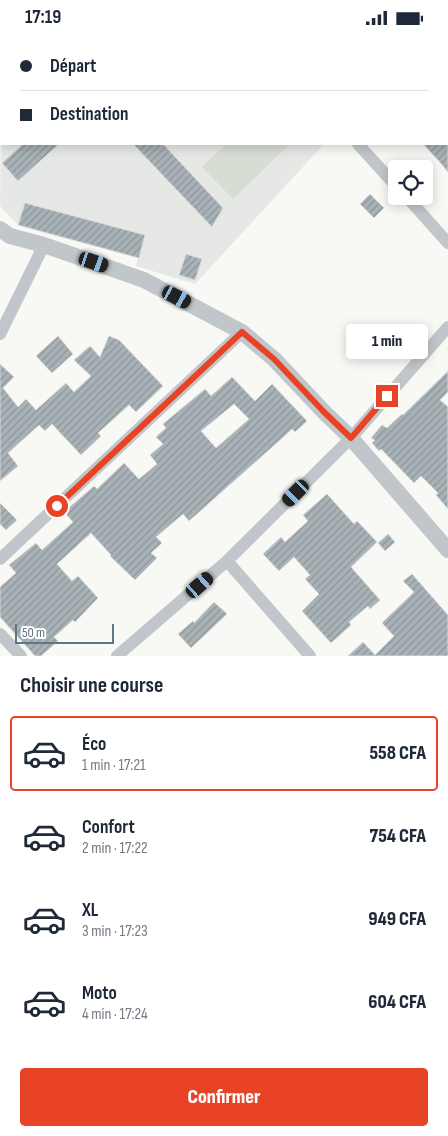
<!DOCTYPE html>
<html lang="fr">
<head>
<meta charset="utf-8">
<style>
	body { margin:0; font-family:"Sofia Sans Condensed",sans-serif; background:#f2f2f3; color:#1f2937; height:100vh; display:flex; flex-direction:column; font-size:19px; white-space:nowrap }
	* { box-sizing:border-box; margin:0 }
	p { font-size:16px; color:#747a83 }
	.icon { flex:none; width:28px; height:28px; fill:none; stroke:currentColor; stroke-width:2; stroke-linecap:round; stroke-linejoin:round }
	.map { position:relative; height:621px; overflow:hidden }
	.side { display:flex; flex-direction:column; background:#fff; flex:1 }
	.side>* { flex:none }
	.banner { position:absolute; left:0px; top:0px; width:449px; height:110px; box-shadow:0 2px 12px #0003; display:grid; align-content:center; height:110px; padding:0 20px; background:#fff }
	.buttons { position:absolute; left:388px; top:125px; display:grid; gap:10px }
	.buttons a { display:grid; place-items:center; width:45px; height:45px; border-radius:5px; background:#fff; box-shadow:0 2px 12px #0003; font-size:25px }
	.scale { position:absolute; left:15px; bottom:12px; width:99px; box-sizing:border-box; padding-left:5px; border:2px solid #627681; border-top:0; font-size:14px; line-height:18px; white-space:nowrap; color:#627681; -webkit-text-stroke:4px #fff; paint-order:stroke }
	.end { position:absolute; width:22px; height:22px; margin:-11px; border:6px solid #e84325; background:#fff; box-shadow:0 0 0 2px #fff }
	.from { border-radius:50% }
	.bubble { position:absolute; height:35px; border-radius:5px; background:#fff; box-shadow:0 2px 12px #0003; font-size:16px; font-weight:800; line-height:35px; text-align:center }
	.car { position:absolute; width:15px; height:30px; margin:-15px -8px; border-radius:6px; box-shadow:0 0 4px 1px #0007; background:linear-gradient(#222 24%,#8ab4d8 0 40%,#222 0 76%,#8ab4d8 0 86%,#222 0) }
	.banner b { display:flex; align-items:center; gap:18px; height:48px; font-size:19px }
	.banner b+b { border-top:1px solid #e0e1e3 }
	.banner i { width:12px; height:12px; background:#1f2937 }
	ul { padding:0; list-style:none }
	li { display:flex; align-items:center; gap:15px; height:75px; margin:0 10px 8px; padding:0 10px; border:2px solid transparent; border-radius:5px }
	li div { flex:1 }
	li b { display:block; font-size:19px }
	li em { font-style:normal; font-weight:800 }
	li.on { border-color:#e84325 }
	li>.icon { width:45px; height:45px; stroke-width:1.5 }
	h2 { padding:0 20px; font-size:22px; line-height:60px }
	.cta { display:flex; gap:10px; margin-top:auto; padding:10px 20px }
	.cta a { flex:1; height:58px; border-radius:5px; background:#e84325; color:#fff; font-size:20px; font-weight:800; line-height:58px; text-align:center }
	.status { display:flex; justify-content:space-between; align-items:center; height:35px; padding:0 25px; background:#fff; direction:ltr }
	.status svg { height:14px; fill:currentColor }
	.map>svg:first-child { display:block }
</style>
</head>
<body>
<div class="status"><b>17:19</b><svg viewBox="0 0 49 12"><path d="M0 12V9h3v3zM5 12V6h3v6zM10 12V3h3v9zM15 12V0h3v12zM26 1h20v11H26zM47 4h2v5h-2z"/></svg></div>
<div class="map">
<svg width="448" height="621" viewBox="0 0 448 621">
	<defs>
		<pattern id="building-hatch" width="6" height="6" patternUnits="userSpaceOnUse" patternTransform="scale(1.25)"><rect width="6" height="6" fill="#a8b2b7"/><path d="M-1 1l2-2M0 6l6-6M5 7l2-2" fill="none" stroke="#8c959a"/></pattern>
	</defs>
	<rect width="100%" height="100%" fill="#f8f8f5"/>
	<path fill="#e6e8e6" d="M1,101V109H324L195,249L136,231L138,223L18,190L0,171Z"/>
	<path fill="#d8ddd4" d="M226,109H290L233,164L202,132Z"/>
	<path fill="url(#building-hatch)" stroke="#dadad8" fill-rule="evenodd" d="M23,109H59L18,146L2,128Z
		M133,109H163L223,173L212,192Z
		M423,109H448V137L438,125Z
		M370,159L384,173L374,183L360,169Z
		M25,168L145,200L139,223L18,190Z
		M186,219L202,224L195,245L179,240Z
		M58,301L73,319L52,338L36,321Z
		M109,301L119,305L163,351L136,377L129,370L98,398L101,401L81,420L52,389L45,396L39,390L8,418L18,431L0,446V329L14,342L3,353L18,372L26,364L36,375L66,348L74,357L91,341L74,325L90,311L100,322Z
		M448,336V357L440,365L448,372V474L436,460L438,458L421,441L414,448L381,414L379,416L372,408L375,405L371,403L382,390L387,393L402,379L403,380Z
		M232,342L255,366L272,349L307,386L295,397L292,394L280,405L189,486L183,479L156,502L162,508L151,518L157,523L135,545L110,521L111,520L91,498L57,529L72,546L78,541L98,563L75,587L73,585L54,602L58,606L41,621H35L0,582V552L16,538L9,530L36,508L42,515L73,487L64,477L94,451L97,454L124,428L139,444L157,429L150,420L163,409L156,402L166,393L163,389L205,354L211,361ZM234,369L249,384L216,413L201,396Z
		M327,459L354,489L357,486L377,507L351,532L380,565L370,574L368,571L349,587L351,590L331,608L302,576L319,559L305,544L310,540L294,522L279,536L263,519L281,502L285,507L308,486L303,480Z
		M0,468L17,485L6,495L0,489Z
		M388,499L395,507L385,516L378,508Z
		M412,539L448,580V621H348L363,607L375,620L394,601L382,588L414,557L403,546Z
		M214,567L227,579L191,613L178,599L193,586L194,588Z"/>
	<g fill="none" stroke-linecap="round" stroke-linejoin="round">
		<path stroke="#c1c6ca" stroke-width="12" d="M259,0L261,1
			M91,1L93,0
			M0,85L1,84
			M358,109L396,151
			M406,161L448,208
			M0,299L44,210
			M0,524L242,297
			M227,526L310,621
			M0,599L21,621
			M117,621L227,526L351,403L448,292"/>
		<path stroke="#c1c6ca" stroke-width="16" d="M0,194L10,201L44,210L144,245L242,297L274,324L324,377L351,403L448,515"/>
	</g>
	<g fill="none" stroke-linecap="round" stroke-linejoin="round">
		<path stroke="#e84325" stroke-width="6" d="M57,471L242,297L274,324L324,377L351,403L387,361"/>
	</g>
</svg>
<div class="buttons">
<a><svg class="icon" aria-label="locate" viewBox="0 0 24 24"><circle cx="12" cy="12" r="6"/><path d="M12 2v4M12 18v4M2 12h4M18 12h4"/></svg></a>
</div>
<div class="scale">50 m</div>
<i class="end from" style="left:57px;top:471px"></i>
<i class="end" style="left:387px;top:361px"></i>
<div class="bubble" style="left:346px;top:289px;width:82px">1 min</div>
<i class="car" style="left:94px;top:227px;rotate:109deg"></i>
<i class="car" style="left:177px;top:262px;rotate:118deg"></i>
<i class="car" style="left:296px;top:458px;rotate:225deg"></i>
<i class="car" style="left:200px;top:550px;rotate:49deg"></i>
<div class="banner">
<b><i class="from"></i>Départ</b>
<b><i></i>Destination</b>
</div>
</div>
<section class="side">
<h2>Choisir une course</h2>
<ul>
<li class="on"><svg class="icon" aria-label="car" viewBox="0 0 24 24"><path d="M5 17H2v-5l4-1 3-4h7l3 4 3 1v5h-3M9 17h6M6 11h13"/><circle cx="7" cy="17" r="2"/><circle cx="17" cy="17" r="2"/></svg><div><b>Éco</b><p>1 min · 17:21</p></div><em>558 CFA</em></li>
<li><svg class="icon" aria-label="car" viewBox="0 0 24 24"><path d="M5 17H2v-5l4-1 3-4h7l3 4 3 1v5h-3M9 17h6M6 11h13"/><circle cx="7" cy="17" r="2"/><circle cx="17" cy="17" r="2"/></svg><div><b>Confort</b><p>2 min · 17:22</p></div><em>754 CFA</em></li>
<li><svg class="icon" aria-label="car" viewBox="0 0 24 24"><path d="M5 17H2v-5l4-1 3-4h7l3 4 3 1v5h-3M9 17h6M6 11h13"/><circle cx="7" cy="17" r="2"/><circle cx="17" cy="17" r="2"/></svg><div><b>XL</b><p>3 min · 17:23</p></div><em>949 CFA</em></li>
<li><svg class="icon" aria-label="car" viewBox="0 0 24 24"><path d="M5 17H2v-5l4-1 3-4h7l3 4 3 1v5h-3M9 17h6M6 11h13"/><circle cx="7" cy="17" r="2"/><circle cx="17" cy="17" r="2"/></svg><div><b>Moto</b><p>4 min · 17:24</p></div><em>604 CFA</em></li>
</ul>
<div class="cta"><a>Confirmer</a></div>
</section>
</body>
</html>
